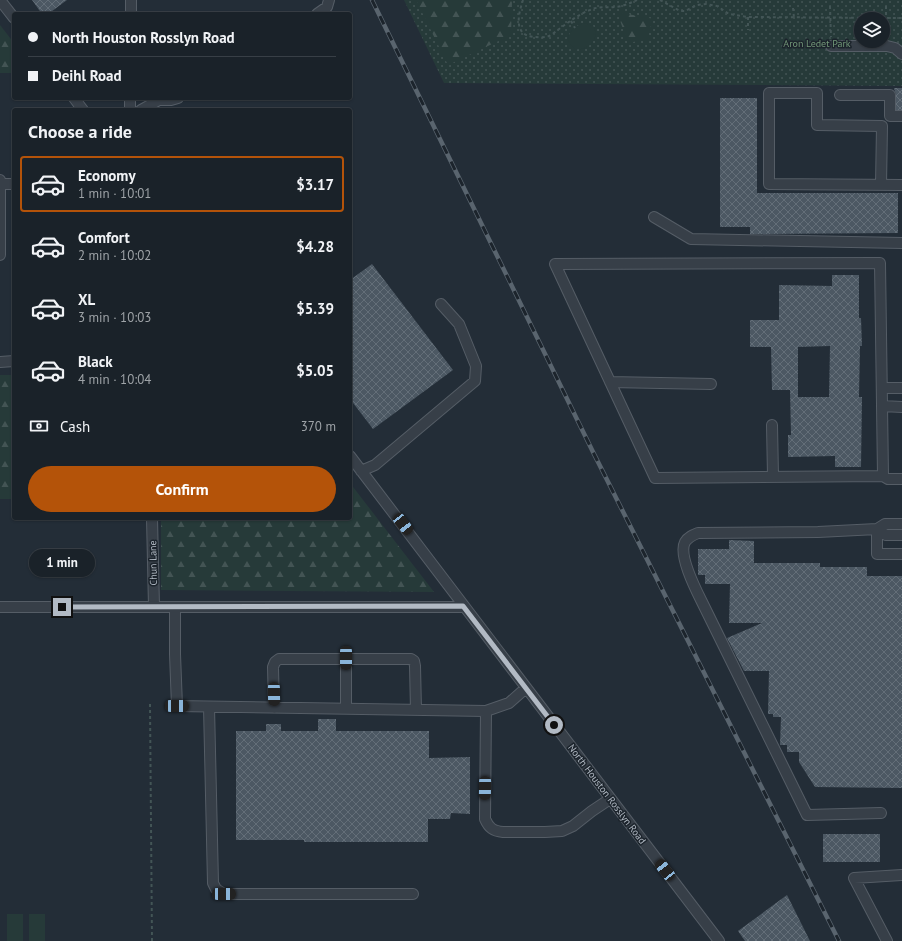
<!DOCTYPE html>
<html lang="en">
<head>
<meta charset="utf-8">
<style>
	body { margin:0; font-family:"PT Sans",sans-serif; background:#232a31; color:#f1f3f6; height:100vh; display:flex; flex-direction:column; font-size:15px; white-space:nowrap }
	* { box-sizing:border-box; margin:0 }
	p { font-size:13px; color:#9fa4a8 }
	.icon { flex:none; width:22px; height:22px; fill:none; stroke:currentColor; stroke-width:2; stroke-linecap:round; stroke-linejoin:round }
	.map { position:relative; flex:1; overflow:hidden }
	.sheet { position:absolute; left:12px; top:108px; width:340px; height:412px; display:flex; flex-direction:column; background:#1a2229; border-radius:4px; box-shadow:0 1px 3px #0004,0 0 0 1px #383f46 }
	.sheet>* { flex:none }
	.banner { position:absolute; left:12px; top:12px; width:340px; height:88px; border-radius:4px; box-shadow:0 1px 3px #0004,0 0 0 1px #383f46; display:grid; align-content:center; height:88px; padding:0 16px; background:#1a2229 }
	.controls { position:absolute; left:854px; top:12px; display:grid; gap:8px }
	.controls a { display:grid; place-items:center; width:36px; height:36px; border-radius:50%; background:#1a2229; box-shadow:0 1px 3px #0004,0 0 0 1px #383f46; font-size:20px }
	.end { position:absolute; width:18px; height:18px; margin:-9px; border:5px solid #b2bac4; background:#111; box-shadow:0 0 0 2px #111 }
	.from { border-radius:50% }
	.bubble { position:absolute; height:28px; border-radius:14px; background:#1a2229; box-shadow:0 1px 3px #0004,0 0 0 1px #383f46; font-size:13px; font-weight:800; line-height:28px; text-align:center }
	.car { position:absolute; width:12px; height:24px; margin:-12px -6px; border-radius:5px; box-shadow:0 0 3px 1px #0007; background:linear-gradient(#222 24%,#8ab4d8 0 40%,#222 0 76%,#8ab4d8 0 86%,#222 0) }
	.banner b { display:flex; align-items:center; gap:14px; height:38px; font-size:15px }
	.banner b+b { border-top:1px solid #383f46 }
	.banner i { width:10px; height:10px; background:#f1f3f6 }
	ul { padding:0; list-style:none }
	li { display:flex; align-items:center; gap:12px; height:56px; margin:0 8px 6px; padding:0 8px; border:2px solid transparent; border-radius:4px }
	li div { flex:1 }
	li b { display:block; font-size:15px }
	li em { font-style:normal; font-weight:800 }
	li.current { border-color:#b45309 }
	li>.icon { width:36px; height:36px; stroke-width:1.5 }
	h2 { padding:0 16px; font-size:18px; line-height:48px }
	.pay { display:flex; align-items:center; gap:10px; height:44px; padding:0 16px; font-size:15px }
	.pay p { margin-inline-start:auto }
	.button { display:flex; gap:8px; margin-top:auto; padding:8px 16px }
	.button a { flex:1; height:46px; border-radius:24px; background:#b45309; color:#fff; font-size:16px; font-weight:800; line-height:46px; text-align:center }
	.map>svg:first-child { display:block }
</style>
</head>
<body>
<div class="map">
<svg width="902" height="941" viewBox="0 0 902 941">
	<defs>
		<pattern id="grass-dots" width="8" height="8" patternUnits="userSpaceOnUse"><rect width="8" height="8" fill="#263a39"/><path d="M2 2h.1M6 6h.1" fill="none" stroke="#435454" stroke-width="1.8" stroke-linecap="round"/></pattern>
		<pattern id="forest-firs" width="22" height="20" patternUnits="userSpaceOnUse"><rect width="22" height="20" fill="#263a39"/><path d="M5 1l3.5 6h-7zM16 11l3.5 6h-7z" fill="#435454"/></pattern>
		<pattern id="building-cross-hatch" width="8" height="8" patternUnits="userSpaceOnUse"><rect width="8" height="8" fill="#4c5863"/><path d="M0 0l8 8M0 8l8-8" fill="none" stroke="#636e78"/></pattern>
	</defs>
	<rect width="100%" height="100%" fill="#232d37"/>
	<path fill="url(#grass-dots)" fill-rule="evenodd" d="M404,0H902V86L444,83ZM861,19H883V41H861Z"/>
	<path fill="url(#forest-firs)" d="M416,0H512L511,35L448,65Z
		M617,12L654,19L647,35L648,39L628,43Z
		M0,25L14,43V73H0Z
		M0,375H14V499H0Z
		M350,483L434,592L161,590V518H350Z"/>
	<path fill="#263a39" d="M585,23L593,26C601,38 588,51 575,49L569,43C566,33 575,25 585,23Z
		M7,914H23V941H7Z
		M29,914H45V941H29Z"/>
	<path fill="url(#building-cross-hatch)" fill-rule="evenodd" d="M32,0H67L48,14H42Z
		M894,88H902V110H896V95Z
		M720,98H757V193H898V233L750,234V227H720Z
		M372,264L453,370L373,429L350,399V280Z
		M832,275H859V318H861L862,346H860L859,397H862L861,467H835V456L788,457V435H791L790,390H772L771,347H750V320H779V285L832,286ZM830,346L829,397H798V347Z
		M729,540L754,541V563H820V567H867V576H902V788L815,787L799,762V752H787V745H780L781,717H773V714H768L769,671H744L727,638L762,623H729L730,584H705V575H698V549H729Z
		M318,719H336V731H429V758L470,757V814L451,813L450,819H428V842H304V840H236V731H266V724H281V731H318Z
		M823,834H880V862H823Z
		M787,895L810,941H745L738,931Z"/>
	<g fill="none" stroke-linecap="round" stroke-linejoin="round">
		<g stroke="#555d66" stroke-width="12">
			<path id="minor" d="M0,0L14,18
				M131,14V0
				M317,14L327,7L329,0
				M831,46H887L895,48L902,54
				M840,95H890V116H902
				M74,98L83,110
				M130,110V98
				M141,110L159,100H171L178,98
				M0,180V255
				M0,184H14
				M881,185L882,126L817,125V93H769V184L902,185
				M654,217L691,239L902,243
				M0,362L14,361
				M610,382L711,384
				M882,388H902
				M882,406L902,407
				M772,425L773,476
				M350,456L719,941
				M361,471L375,465L475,381L476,366L459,324L441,304
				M883,476L880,263L555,264L655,478L883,476L888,479H902
				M152,518L154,607
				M902,524H885L877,529L886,535H902
				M0,607H463
				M175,607V654L177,706L486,711
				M346,658V709
				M526,688L509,703L486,711L485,819C489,828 493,831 503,832H545L562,831L573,826L592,811L610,799
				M209,707L213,883L216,889L224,894H413
				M274,708L273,667L275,662L279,659H411L414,661L415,666L416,710
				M881,813L807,815L702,602C696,590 678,555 685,542C688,537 693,535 698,533L818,532L877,529V554H902
				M887,941L854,878L902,875"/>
		</g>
		<path stroke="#435556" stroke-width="2" stroke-dasharray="3 3" stroke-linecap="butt" d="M523,0C519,13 512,35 534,37C538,37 544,38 549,36C552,35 556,31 559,29C569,22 579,14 590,10C598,6 606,8 614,7C622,7 630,3 637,0
			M660,0L680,11H685L697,5L706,4L717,6L729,14L748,17L902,18
			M830,6L831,37
			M886,6V18
			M793,8L794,18
			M748,17V30
			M571,21L575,28
			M150,704L152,941"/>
		<use href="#minor" stroke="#373f48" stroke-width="10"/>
		<g stroke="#59646e" stroke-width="4.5">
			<path id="rail" d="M372,0L593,452L839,941"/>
		</g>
		<use href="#rail" stroke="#1c242c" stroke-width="3" stroke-dasharray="9" stroke-linecap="butt"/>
	</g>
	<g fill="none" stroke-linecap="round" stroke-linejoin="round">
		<path stroke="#b2bac4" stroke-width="5" d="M62,607L463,606L554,725"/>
	</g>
	<g text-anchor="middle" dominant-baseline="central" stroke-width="3" stroke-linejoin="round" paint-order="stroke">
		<g font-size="10" fill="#729778" stroke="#1c242c">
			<text x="817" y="43">Aron Ledet Park</text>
		</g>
		<g font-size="10" fill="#b2bac4" stroke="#1c242c">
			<text transform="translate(153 563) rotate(-91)">Chun Lane</text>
			<text transform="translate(607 794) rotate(53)">North Houston Rosslyn Road</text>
		</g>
	</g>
</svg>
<div class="controls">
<a><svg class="icon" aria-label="layers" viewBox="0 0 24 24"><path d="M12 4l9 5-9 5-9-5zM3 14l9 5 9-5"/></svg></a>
</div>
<i class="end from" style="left:554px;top:725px"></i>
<i class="end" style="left:62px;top:607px"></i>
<div class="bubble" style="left:29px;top:549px;width:66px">1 min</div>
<i class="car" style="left:403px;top:524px;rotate:142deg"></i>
<i class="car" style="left:346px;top:658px;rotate:180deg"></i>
<i class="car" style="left:274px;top:694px;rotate:179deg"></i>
<i class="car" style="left:177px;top:706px;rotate:91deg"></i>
<i class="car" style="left:485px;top:788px;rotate:181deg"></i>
<i class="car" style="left:665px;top:870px;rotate:322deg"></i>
<i class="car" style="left:224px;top:894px;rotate:90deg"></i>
<div class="banner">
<b><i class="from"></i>North Houston Rosslyn Road</b>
<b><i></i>Deihl Road</b>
</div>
<section class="sheet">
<h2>Choose a ride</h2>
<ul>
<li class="current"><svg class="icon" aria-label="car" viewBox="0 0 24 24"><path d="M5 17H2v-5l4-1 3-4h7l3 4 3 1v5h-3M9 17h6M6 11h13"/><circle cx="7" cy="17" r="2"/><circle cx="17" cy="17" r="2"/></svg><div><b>Economy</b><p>1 min · 10:01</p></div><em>$3.17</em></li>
<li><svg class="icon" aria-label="car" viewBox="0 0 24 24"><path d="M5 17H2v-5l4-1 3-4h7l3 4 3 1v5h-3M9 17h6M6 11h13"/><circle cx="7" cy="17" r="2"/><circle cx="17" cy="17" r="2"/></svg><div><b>Comfort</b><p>2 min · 10:02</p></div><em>$4.28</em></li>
<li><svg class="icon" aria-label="car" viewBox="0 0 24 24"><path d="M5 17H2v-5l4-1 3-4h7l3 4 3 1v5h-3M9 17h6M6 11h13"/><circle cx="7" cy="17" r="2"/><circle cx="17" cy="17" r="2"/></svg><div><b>XL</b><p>3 min · 10:03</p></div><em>$5.39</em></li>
<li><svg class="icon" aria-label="car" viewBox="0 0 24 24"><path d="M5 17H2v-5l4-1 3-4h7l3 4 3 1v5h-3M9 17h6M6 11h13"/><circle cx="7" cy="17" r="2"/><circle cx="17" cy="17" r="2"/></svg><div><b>Black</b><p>4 min · 10:04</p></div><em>$5.05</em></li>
</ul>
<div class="pay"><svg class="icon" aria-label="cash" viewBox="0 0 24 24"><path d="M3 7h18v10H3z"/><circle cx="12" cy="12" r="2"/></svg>Cash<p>370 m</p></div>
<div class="button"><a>Confirm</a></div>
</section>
</div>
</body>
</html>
